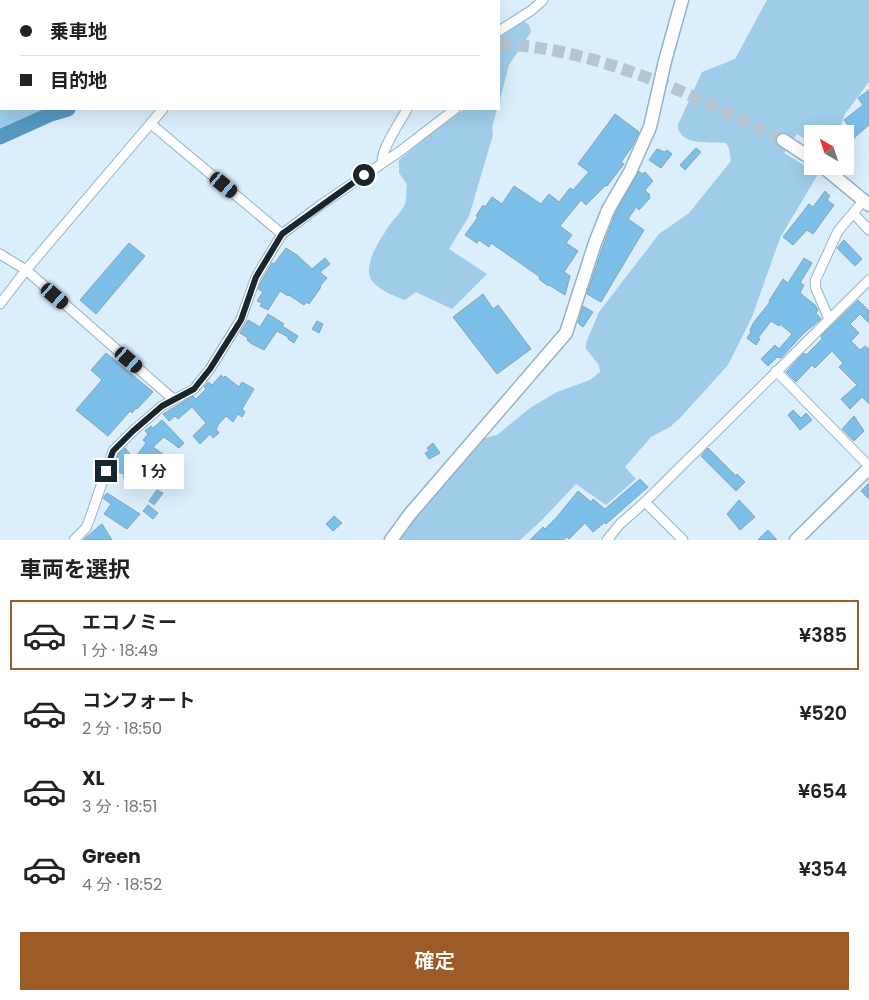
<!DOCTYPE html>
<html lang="ja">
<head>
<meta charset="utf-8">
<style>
	body { margin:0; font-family:Poppins,"Noto Sans JP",sans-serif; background:#f6f6f6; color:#222; height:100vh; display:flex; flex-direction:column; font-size:19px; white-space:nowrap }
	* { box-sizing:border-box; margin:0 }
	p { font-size:16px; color:#767676 }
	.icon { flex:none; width:28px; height:28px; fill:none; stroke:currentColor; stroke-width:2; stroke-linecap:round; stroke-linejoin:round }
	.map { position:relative; height:540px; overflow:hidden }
	.drawer { display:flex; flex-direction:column; background:#fff; flex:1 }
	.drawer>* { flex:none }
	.hud { position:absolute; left:0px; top:0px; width:500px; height:110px; box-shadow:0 5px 20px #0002; display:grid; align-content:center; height:110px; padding:0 20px; background:#fff }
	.needle { width:32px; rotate:321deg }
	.fabs { position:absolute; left:804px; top:125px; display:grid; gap:10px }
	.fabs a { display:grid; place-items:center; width:50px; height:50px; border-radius:0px; background:#fff; box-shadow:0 5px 20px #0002; font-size:25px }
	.end { position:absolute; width:22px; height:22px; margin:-11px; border:6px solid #1a262e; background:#fff; box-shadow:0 0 0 2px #fff }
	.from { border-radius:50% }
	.bubble { position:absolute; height:35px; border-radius:0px; background:#fff; box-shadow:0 5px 20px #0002; font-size:16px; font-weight:600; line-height:35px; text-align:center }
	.car { position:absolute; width:15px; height:30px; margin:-15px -8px; border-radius:6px; box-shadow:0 0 4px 1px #0007; background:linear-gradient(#222 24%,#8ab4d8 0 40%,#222 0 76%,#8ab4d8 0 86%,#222 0) }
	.hud b { display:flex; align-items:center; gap:18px; height:48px; font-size:19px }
	.hud b+b { border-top:1px solid #e0e0e0 }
	.hud i { width:12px; height:12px; background:#222 }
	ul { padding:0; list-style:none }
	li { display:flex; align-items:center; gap:15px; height:70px; margin:0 10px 8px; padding:0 10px; border:2px solid transparent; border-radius:0px }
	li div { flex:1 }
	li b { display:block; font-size:19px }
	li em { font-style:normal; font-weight:600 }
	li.on { border-color:#9d5c27 }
	li>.icon { width:45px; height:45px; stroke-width:1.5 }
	h2 { padding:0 20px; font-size:22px; line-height:60px }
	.action { display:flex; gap:10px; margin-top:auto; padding:10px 20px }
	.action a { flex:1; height:58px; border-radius:0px; background:#9d5c27; color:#fff; font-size:20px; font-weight:600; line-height:58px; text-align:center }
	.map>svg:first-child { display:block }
</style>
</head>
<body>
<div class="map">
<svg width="869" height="540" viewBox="0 0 869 540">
	<rect width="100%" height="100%" fill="#dbeefb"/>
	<path fill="#9ecce9" d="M767,0H869V82L845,114L838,134H812V144L797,134L784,153L818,174L780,238L752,317L728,365L680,418L670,427L651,437L625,467L636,479L606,505L576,484L542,520L520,540H394L479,437L485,438L497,435L530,408L557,392L590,380L600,372L599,365L586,349V343L599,312L659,234L689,213L731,161L729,148L726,143C711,142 678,146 678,125L702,72L735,59Z
		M524,21L529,25L531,32L509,65L499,104V38Z
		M0,56L1,109H60L26,120L0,133Z
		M464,109H497L492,128L493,135L469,216L449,249L487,274L452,309L416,292L405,300C395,297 373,287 370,277C364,262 383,235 391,223C395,218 402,211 405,204C407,198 406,190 407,184L399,173V160L442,124L454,117Z"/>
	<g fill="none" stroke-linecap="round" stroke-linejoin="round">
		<path stroke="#5698c1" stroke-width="15" d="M309,1L310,0
			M0,137L51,114L68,109"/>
	</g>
	<path fill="#7cbfe8" stroke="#85a4b7" d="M869,90V125L855,137L851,144L845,140L851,129L844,120L863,105L858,98Z
		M615,114L639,132L632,147L621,162L624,164L607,186L606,185L586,205L581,200L560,226L572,235L566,243L578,251L564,272L570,276L565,295L549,285L548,286L539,279L540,277L491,243L489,247L479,240L477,243L465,235L478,217L476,216L483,205L485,207L492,197L502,204L514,186L541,204L549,194L559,202L570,188L573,190L589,172L578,164Z
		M696,148L701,152L685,170L680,165Z
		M657,149L665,152L667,150L672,154L661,168L649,160Z
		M639,171L642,174L645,172L653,181L645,190L650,195L649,196L650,198L639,210L636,207L628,219L644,230L601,302L587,294L603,246L615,214Z
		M825,191L830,196L827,200L834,205L813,234L807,230L793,245L783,237L809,204L813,207Z
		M844,240L862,259L855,266L837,248Z
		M129,243L145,256L96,314L80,300Z
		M286,248L297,255L312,269L325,258L330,264L320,272L327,278L320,286L321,287L309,304L307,302L304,305L289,295L288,296L280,291L268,310L260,306L262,303L257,301L263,292L258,289L262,280L272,263L274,264Z
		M804,258L812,263L800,283L804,285L800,293L815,305L818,310L816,313L821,319L804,333L781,358L777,357L768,366L761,359L775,345L779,349L792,334L780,324L779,326L771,321L758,338L760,339L756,345L747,338L751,332L750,330L754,322L770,302L769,301L783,279L788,283Z
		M483,294L493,309L498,305L531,349L497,374L453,317Z
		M858,300L869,311V323L860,314L850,324L859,333L851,341L860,350L865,346L869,349V404L862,397L850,409L841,399L857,385L839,367L843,363L832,351L815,368L812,365L796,382L786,372L804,353L806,355L822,339L821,336Z
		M583,306L593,312L583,327L578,323Z
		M268,314L284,324L282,326L298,336L294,343L288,339V337L277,331L264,350L252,344L247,340L248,338L240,333L248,320L260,327Z
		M317,321L323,324L319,333L312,329Z
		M106,353L153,392L137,409L136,408L132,413L130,411L108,436L76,410L102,380L91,370Z
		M221,375L224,378L225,376L239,387L242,382L254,389L242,409L245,412L242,417L238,414L233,422L226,416L217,426L218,427L216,429L219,433L213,438L210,434L200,444L193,436L206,423L192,407L178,419L175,416L169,421L163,414L193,396L196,399L206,389L204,387L208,382L212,385Z
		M793,410L801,418L806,413L812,420L800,430L788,415Z
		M854,416L864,431L854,441L842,429Z
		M162,420L184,443L179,448L164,437L153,447L170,459L154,482L143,475L141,477L140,476L134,484L123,477L125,475L119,472L120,468L115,466L118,454L125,448L134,459L146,443L143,440L148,434L145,431L151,426L153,428Z
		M433,443L440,453L429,459L425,453L429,451L427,448Z
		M708,448L736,476L737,474L745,482L736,491L701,456Z
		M640,479L648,487L606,524L605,522L593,532L585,523L569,539L567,537L563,540H530L543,527L545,529L556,518L578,491L591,502L593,499L605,509Z
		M869,483V499L861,491Z
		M157,490L163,493L154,505L149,501Z
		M107,493L140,514L127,529L104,514L111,504L103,498Z
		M739,500L755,517L740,530L727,514Z
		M148,505L158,513L153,519L143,511Z
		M334,516L342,523L333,531L326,524Z
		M102,524L112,540H83L97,528Z
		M768,530L777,540H758Z"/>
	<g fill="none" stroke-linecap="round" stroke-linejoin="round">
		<path stroke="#b4c6d2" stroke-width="12" stroke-dasharray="12 6" stroke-linecap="butt" d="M499,44C597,48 697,96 783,140"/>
		<g stroke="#94b3c7" stroke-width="11">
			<path id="street" d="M484,0V1
				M328,1V0
				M499,31L532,10L543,0
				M151,124L282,234
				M382,162C381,149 401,121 407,109
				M853,213L869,230
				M0,254L26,270L173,399
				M0,304L26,270L163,109
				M829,319L816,289L815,281L838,231L859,206
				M776,371L869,466
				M645,502L683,540
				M74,540L86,528L90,518L113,451L133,431L162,406L194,389L210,369L241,319L256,277L282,234L322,204L399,152L455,109
				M607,540L620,524L645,502L869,280"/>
		</g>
		<g stroke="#94b3c7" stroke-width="15">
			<path id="secondary" d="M234,0L236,1
				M783,140L812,159
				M822,166L869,205
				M391,540L410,514L566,333L595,243L608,210L630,172L650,127L665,61L682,0
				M796,540L869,468"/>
		</g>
		<path stroke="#92a3ae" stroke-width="1" stroke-dasharray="2.5 4" stroke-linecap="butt" d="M96,0L98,1"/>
		<use href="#street" stroke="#fff" stroke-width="9"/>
		<use href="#secondary" stroke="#fff" stroke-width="12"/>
	</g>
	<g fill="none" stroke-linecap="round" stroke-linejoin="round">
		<path stroke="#1a262e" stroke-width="6" d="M106,471L113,451L133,431L162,406L194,389L210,369L241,320L256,277L282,234L364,175"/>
	</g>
</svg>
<div class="fabs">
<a><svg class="needle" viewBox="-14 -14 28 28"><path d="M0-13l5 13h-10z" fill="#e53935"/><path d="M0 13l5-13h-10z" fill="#767676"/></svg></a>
</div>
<i class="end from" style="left:364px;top:175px"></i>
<i class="end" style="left:106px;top:471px"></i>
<div class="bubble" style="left:124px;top:454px;width:60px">1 分</div>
<i class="car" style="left:224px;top:185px;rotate:130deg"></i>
<i class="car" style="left:55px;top:296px;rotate:131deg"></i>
<i class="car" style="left:129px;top:360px;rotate:131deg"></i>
<div class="hud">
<b><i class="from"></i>乗車地</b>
<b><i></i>目的地</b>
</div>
</div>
<section class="drawer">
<h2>車両を選択</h2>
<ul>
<li class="on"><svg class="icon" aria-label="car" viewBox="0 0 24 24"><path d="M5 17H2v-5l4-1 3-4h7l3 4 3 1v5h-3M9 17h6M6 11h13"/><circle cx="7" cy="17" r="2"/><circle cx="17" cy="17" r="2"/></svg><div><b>エコノミー</b><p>1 分 · 18:49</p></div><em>¥385</em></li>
<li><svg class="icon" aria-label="car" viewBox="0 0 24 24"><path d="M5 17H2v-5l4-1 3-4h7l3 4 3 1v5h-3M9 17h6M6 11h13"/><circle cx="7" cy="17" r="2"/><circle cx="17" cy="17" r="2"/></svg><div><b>コンフォート</b><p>2 分 · 18:50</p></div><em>¥520</em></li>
<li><svg class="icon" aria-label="car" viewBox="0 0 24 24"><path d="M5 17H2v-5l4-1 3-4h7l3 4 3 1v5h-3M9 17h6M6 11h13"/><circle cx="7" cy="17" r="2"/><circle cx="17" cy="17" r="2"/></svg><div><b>XL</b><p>3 分 · 18:51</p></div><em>¥654</em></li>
<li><svg class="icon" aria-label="car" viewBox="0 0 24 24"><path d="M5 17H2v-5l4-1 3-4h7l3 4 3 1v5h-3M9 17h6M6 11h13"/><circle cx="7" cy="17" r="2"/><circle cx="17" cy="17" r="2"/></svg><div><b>Green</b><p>4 分 · 18:52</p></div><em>¥354</em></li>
</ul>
<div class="action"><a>確定</a></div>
</section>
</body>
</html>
